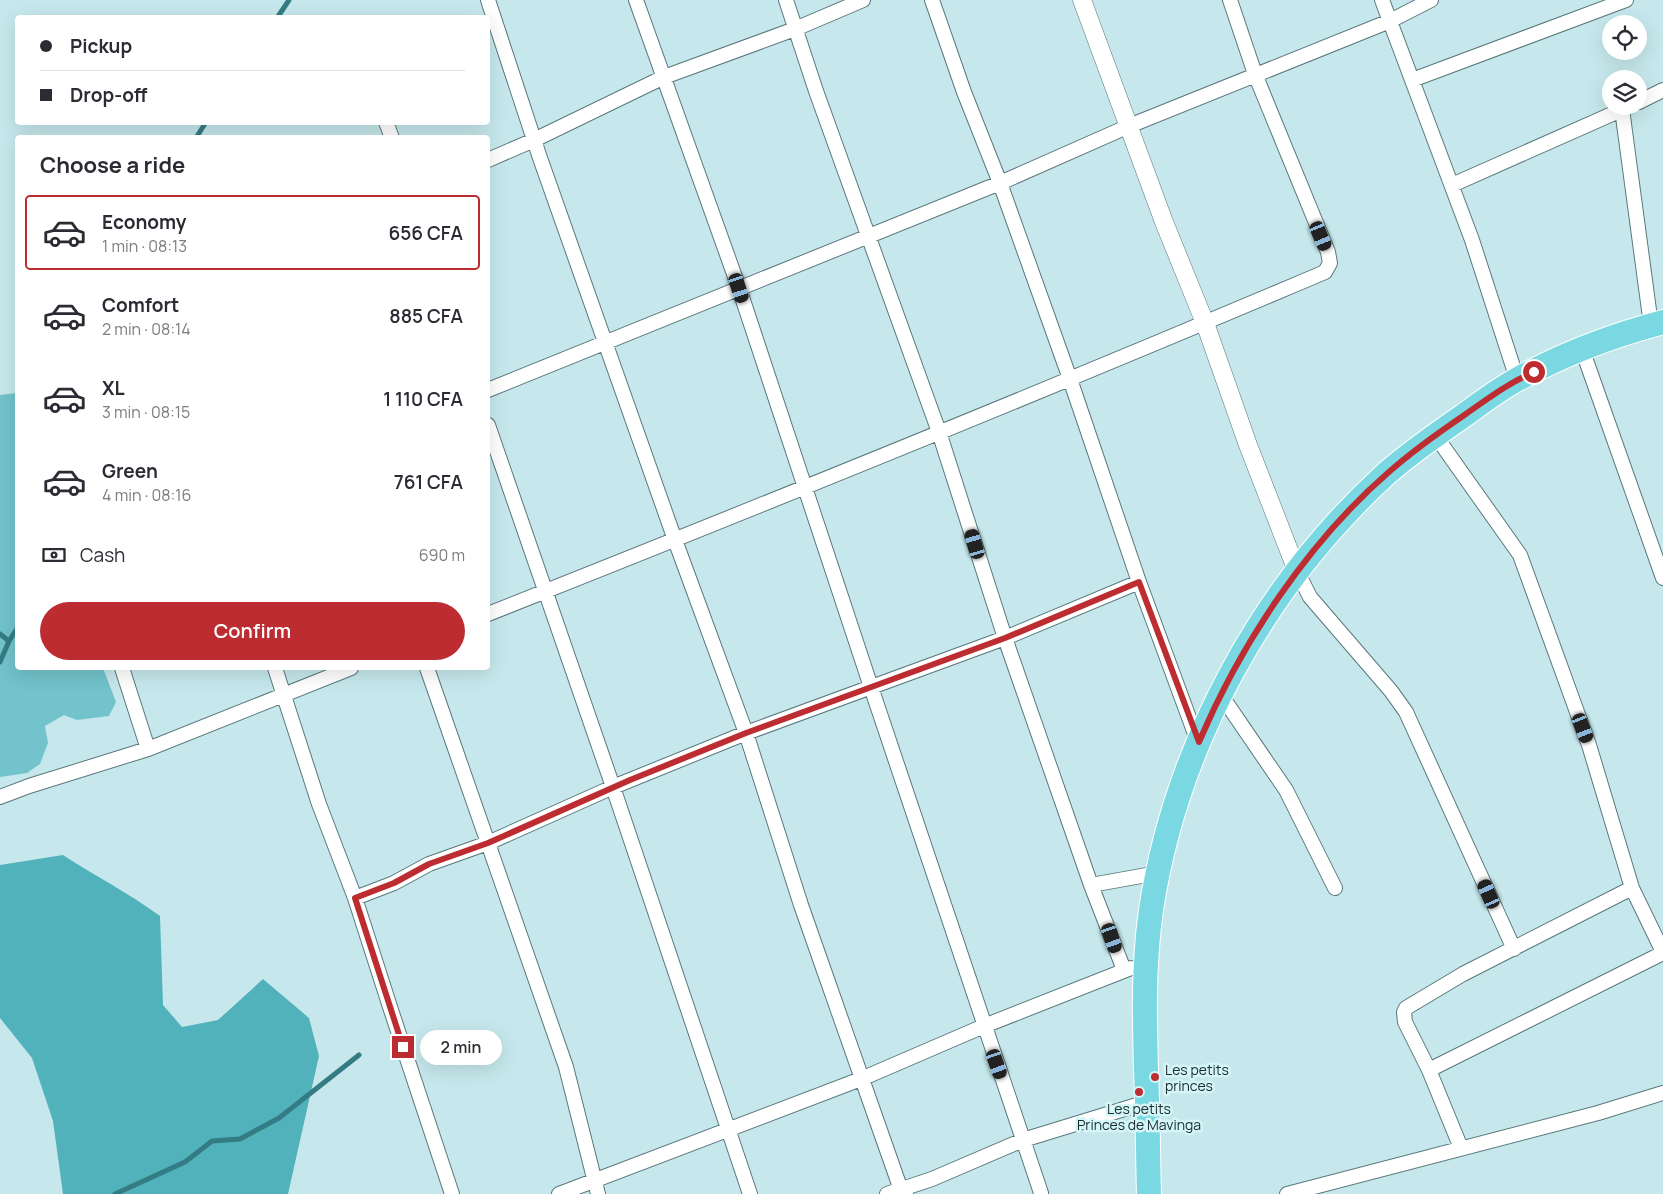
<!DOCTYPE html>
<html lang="en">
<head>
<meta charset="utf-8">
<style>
	body { margin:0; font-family:Manrope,sans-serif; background:#f2f2f3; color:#2b2b33; height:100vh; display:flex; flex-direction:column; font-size:19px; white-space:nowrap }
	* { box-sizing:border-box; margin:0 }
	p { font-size:16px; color:#7c7c81 }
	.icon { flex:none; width:28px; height:28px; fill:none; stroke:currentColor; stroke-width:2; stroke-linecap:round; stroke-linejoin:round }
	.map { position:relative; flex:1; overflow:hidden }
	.side { position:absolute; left:15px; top:135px; width:475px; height:535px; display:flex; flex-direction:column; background:#fff; border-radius:5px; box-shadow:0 5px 20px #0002 }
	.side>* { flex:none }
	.guide { position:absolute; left:15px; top:15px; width:475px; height:110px; border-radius:5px; box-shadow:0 5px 20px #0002; display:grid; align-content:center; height:110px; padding:0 25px; background:#fff }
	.fabs { position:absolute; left:1602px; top:15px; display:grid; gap:10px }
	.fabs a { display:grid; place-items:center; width:45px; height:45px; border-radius:50%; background:#fff; box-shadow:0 5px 20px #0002; font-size:25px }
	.end { position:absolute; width:22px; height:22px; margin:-11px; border:6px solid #bc2c31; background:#fff; box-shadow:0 0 0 2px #fff }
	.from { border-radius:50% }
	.bubble { position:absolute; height:35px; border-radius:18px; background:#fff; box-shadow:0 5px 20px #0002; font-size:16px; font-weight:600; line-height:35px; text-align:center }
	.car { position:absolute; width:15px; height:30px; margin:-15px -8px; border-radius:6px; box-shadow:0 0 4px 1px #0007; background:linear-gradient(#222 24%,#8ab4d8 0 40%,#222 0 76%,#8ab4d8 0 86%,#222 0) }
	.guide b { display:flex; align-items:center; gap:18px; height:48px; font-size:19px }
	.guide b+b { border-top:1px solid #e1e1e2 }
	.guide i { width:12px; height:12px; background:#2b2b33 }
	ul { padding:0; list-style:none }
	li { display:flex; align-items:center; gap:15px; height:75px; margin:0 10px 8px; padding:0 15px; border:2px solid transparent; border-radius:5px }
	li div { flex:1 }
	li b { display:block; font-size:19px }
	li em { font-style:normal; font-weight:600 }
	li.active { border-color:#bc2c31 }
	li>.icon { width:45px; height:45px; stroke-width:1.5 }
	h2 { padding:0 25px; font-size:22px; line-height:60px }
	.pay { display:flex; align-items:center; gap:12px; height:55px; padding:0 25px; font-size:19px }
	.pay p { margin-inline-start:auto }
	.cta { display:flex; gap:10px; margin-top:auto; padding:10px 25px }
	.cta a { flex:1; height:58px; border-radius:30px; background:#bc2c31; color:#fff; font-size:20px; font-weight:600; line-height:58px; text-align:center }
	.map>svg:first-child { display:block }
</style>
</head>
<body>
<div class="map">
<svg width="1663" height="1194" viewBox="0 0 1663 1194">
	<rect width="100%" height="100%" fill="#c6e8ec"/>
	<path fill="#72c3cb" d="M17,393L18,668H103L116,702L109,716L77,720L64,715L45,726L48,743L40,764L27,773L0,777V395Z"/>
	<path fill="#52b2bc" d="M63,855C95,876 129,893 160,916L163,1005L182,1027L218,1020L263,979L309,1018L319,1056L288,1194H63L53,1121L32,1058L0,1018V865Z"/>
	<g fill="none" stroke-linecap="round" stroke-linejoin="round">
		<path stroke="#347c84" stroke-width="5" d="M277,18L289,0
			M196,138L206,122
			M0,634L9,641
			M0,662L9,641L18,627
			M115,1194L185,1162L212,1141L240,1139L279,1118L359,1055"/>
		<g stroke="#59787c" stroke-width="16">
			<path id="minor" d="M488,0L540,158L675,540L746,733L801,905L901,1190L906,1194
				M636,0L739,288L871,687L1041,1193
				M786,0L816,91L939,432L1005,638L1091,885L1124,970
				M932,0L964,92L1000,183L1070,379L1139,582L1198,742
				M1382,0L1472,240L1517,379
				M1412,80L1626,0
				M1639,102L1663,90
				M1622,109L1651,325
				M386,122L392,138
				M488,160L534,140L664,77L795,29L863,0
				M1452,185L1628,107
				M1582,349L1663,578
				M488,390L1000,183L1129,126L1390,21L1431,0
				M488,425L613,787L750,1194
				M1435,435L1520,555L1589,745L1632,888L1663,952
				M1297,571L1310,597L1391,691L1406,712L1514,949
				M488,614C768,503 1047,390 1325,272L1330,263L1328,252L1255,74L1230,0
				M122,668L148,749
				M275,668L319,804L355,898L391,1010L452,1194
				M427,668L566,1067L598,1194
				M1221,695L1286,790L1335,888
				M0,797L29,786L148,749L351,668
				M1091,885L1158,873
				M355,898L394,883L429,864L488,843L613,787L746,733L1005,638L1139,582
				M1429,1070L1663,953
				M1461,1148L1429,1070L1405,1022L1404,1012L1406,1008L1463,974L1632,888
				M559,1194L861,1079L984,1026L1131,968
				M887,1194L932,1179L1023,1140L1147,1102
				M1287,1194L1598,1113L1663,1093"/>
		</g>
		<g stroke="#59787c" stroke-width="19">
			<path id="tertiary" d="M1082,0L1164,222L1205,323L1248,445L1297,571"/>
		</g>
		<g stroke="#fff" stroke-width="26">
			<path id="trunk" d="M1149,1194C1148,1162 1148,1131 1147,1099C1145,1037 1142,973 1151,910C1176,745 1264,585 1387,473C1411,452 1437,434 1463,416C1481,403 1499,389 1518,379C1563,354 1614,335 1663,322"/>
		</g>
		<use href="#minor" stroke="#fff" stroke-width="14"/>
		<use href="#tertiary" stroke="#fff" stroke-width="18"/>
		<use href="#trunk" stroke="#7ad8e2" stroke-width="24"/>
	</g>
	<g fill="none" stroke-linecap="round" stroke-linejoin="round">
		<path stroke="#bc2c31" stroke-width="6" d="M403,1047L355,898L394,883L429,864L488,843L630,780L746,733L1005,638L1139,582L1199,742C1241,643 1308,542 1390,471C1413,451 1438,433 1463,416C1486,400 1508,383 1534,372"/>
	</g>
	<g fill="#bc2c31" stroke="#d3f6f9" stroke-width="2">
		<circle cx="1155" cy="1077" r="5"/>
		<circle cx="1139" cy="1092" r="5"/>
	</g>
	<g text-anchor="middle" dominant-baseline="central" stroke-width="5" stroke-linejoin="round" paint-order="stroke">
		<g font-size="14" fill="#1e2b2d" stroke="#d3f6f9" text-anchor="start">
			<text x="1165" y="1069">Les petits<tspan x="1165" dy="16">princes</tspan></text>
			<text x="1139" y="1108" text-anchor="middle">Les petits<tspan x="1139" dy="16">Princes de Mavinga</tspan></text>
		</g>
	</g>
</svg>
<div class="fabs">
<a><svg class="icon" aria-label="locate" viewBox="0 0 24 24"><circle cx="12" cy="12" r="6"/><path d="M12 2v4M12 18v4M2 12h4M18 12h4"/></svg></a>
<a><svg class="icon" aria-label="layers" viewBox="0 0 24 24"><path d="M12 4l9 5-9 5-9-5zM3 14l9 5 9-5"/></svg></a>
</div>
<i class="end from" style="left:1534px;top:372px"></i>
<i class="end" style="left:403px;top:1047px"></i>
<div class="bubble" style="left:420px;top:1030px;width:82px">2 min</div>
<i class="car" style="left:1321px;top:236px;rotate:157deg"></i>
<i class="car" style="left:739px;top:288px;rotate:162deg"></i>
<i class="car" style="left:975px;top:544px;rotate:343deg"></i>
<i class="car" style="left:1583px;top:728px;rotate:159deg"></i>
<i class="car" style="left:1489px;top:894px;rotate:336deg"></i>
<i class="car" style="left:1112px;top:938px;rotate:161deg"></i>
<i class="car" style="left:997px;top:1064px;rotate:161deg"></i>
<div class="guide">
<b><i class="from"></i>Pickup</b>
<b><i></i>Drop-off</b>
</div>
<section class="side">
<h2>Choose a ride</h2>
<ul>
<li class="active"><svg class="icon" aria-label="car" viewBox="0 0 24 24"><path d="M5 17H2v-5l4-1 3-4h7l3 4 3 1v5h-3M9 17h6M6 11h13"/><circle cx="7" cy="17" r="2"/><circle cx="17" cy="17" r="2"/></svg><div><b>Economy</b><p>1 min · 08:13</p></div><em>656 CFA</em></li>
<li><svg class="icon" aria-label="car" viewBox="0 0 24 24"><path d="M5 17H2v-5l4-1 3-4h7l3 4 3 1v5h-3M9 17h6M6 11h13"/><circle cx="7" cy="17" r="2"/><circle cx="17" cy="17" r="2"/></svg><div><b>Comfort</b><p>2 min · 08:14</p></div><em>885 CFA</em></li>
<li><svg class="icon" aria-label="car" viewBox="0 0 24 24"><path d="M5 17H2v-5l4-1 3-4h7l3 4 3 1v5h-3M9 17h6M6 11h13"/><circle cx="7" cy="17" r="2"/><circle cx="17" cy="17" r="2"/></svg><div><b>XL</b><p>3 min · 08:15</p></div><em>1 110 CFA</em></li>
<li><svg class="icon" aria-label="car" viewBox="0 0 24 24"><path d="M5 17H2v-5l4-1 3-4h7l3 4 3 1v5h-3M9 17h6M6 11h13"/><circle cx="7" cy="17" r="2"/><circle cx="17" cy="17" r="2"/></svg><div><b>Green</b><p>4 min · 08:16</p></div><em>761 CFA</em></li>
</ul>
<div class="pay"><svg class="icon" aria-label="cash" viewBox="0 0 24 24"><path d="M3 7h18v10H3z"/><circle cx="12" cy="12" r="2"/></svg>Cash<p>690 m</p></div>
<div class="cta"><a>Confirm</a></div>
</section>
</div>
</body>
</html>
